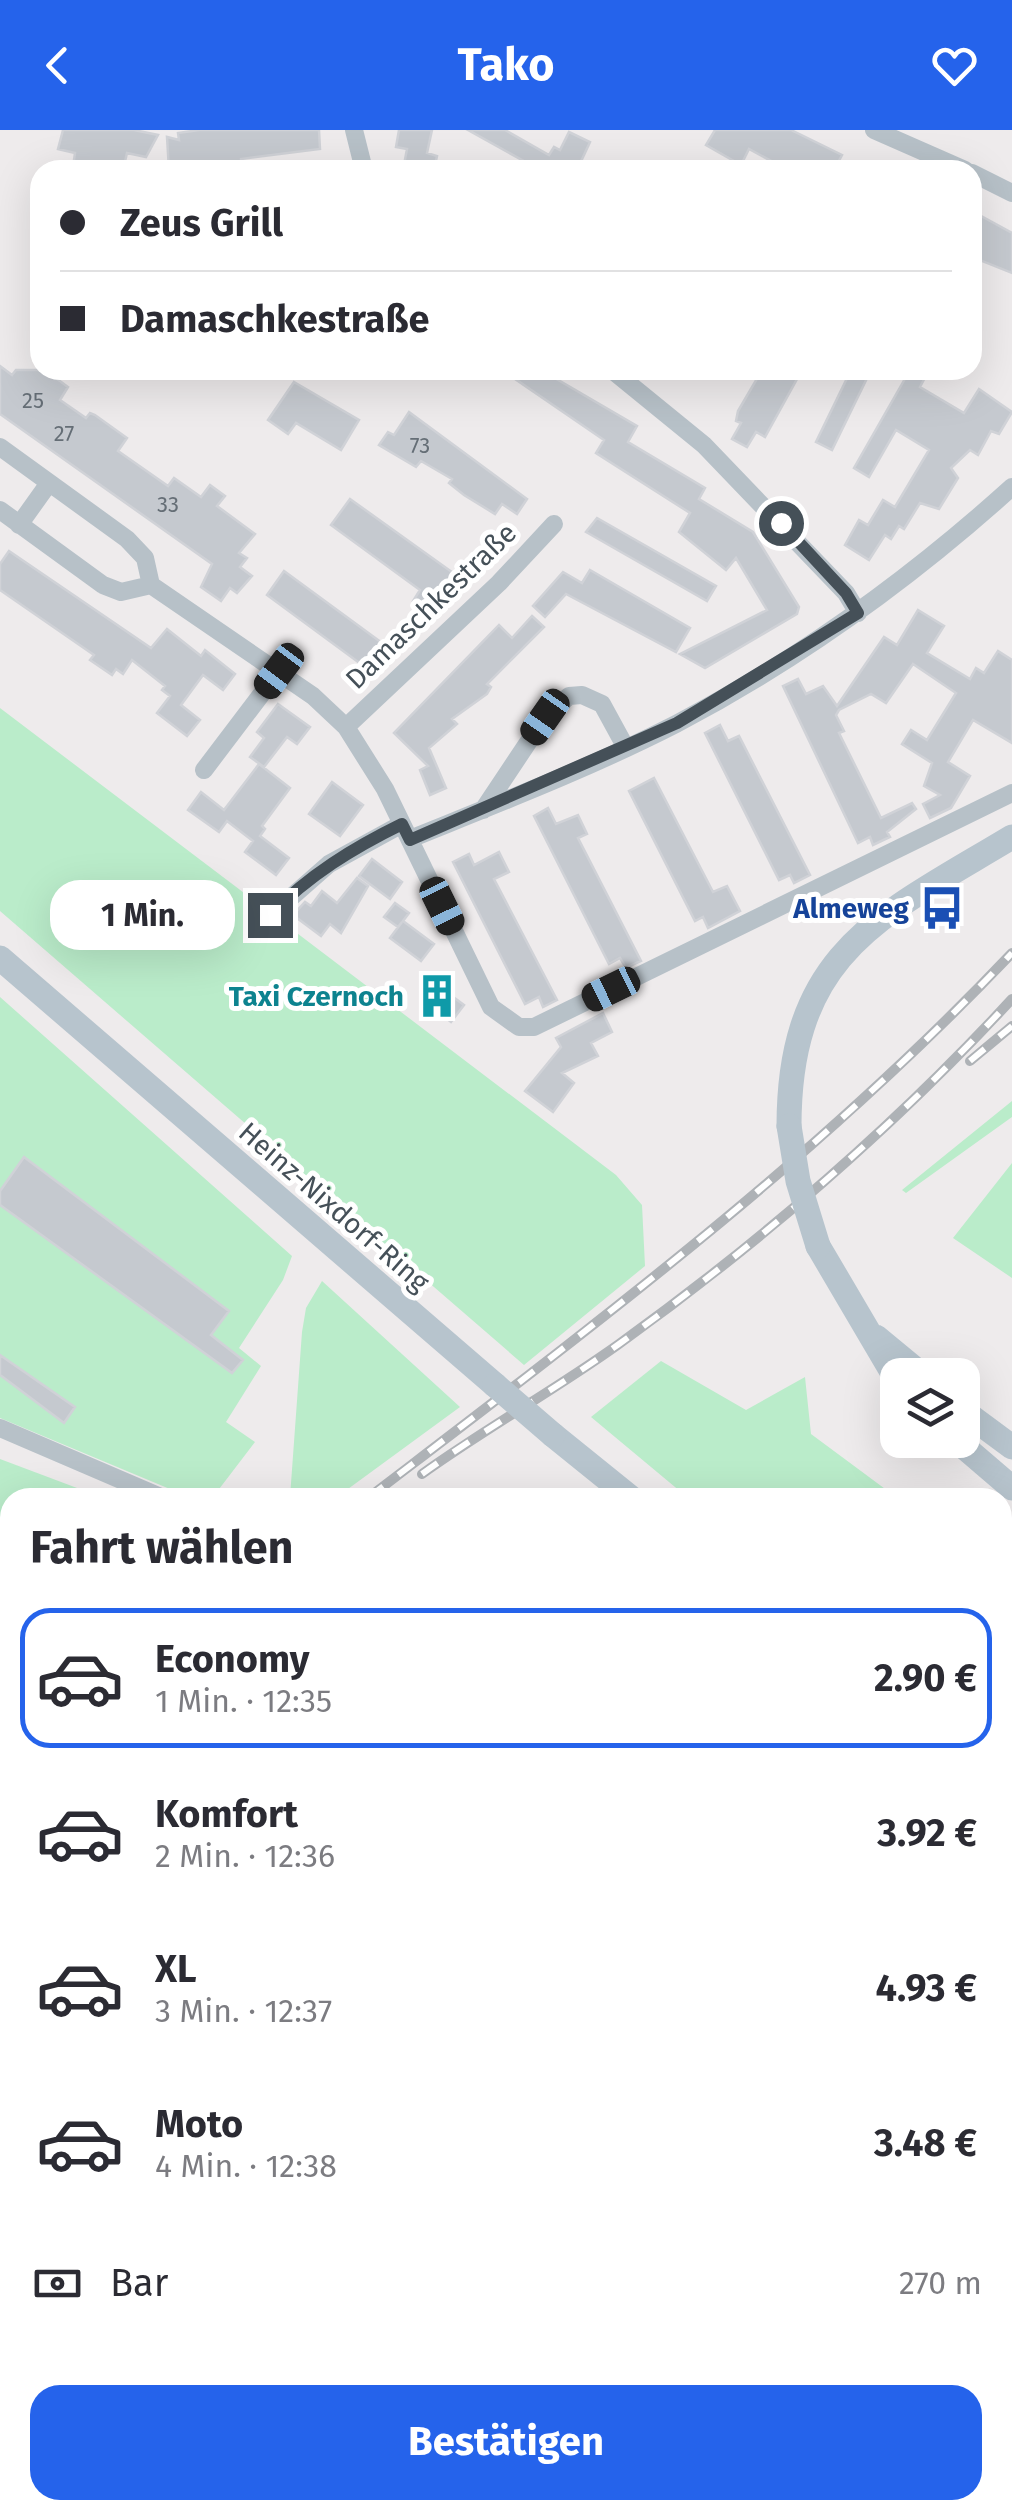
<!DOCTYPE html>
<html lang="de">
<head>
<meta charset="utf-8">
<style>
	body { margin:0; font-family:"Fira Sans",sans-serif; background:#f7f7f7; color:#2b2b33; height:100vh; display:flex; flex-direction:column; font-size:38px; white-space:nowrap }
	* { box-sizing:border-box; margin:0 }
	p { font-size:32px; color:#7c7c81 }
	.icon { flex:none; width:55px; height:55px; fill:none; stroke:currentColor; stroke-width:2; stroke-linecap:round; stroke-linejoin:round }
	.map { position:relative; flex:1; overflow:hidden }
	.details { position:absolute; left:0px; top:1358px; width:1012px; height:1032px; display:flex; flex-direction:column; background:#fff; border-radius:30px 30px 0 0; box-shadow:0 10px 40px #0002 }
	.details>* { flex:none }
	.top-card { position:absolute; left:30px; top:30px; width:952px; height:220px; border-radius:30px; box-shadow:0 10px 40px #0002; display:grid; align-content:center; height:220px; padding:0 30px; background:#fff }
	.fabs { position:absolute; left:880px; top:1228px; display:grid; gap:20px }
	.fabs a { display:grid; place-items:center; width:100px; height:100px; border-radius:20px; background:#fff; box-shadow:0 10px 40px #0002; font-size:50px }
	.end { position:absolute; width:45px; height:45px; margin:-22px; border:12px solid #455058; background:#fff; box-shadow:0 0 0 5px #fff }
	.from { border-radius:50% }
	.bubble { position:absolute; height:70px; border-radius:30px; background:#fff; box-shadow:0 10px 40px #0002; font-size:32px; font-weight:700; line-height:70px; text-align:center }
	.car { position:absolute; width:30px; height:60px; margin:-30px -15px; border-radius:12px; box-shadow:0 0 8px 2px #0007; background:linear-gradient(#222 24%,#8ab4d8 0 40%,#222 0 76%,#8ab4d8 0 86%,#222 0) }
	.top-card b { display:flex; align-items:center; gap:35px; height:95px; font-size:38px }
	.top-card b+b { border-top:2px solid #e1e1e2 }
	.top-card i { width:25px; height:25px; background:#2b2b33 }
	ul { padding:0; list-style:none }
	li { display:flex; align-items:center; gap:30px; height:140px; margin:0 20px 15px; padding:0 10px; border:5px solid transparent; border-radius:30px }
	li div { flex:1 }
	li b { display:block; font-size:38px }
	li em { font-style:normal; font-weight:700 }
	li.active { border-color:#2563eb }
	li>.icon { width:90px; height:90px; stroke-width:1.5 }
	h2 { padding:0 30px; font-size:45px; line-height:120px }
	.pay { display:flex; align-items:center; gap:25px; height:110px; padding:0 30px; font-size:38px }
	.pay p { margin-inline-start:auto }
	.primary-button { display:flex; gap:20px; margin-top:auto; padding:20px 30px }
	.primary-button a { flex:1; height:115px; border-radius:30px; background:#2563eb; color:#fff; font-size:40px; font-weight:700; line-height:115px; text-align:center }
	header { display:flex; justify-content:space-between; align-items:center; height:130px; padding:0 30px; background:#2563eb; color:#fff; font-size:45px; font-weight:700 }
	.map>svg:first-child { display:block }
</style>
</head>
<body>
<header><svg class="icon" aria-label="back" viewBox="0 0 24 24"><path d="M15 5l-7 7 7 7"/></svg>Tako<svg class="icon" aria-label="heart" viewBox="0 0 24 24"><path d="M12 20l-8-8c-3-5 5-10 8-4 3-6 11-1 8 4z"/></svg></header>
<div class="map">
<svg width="1012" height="2388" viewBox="0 0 1012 2388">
	<rect width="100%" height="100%" fill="#eeebec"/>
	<path fill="#faf2e4" d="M1003,1555L1012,1557V1885L1002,1883Z
		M10,1777V2333L0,2340V1784Z
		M97,2380H740L742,2388H98Z"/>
	<path fill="#baecca" d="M0,578L616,1045L642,1075L645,1136L524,1235L0,781Z
		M0,867L292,1126L283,1150L239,1218L261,1236L226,1292L255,1312L213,1367H189L0,1288Z
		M1012,971V987L906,1063L902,1060Z
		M1012,1033V1148L953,1108Z
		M322,1151L460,1277L337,1367H290L302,1202L306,1178Z
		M661,1231L746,1280L805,1247L811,1304L896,1367H687L591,1287Z
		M0,1329L101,1367L10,1368V1604L0,1612Z
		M1002,1890L1012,1891V2047L1003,2049Z
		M1012,2207V2322L1003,2330V2208Z"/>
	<path fill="#88dae8" d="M10,2361V2380H87L88,2388H0V2369Z"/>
	<path fill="#c5c9cf" stroke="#d0d2d7" stroke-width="2.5" d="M63,0H134L158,5L146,27L127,23L123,40H116L74,30L75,23L58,19Z
		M199,0H319L320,19L241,29L242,40H169L167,7L179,10L178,3Z
		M399,0H432L427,23L437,26L434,40H403L407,19L396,17Z
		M468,0H505L549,25L554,17L560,20L569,2L590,12L577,40H540Z
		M715,0H791L842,25L834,40H788L749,19L741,35L706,15Z
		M972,81L1012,103V143L972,127Z
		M0,236L12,245L16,240H45L68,257L60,270L86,288L90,283L95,285L127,308L118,321L168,356L174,348L201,367L210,355L225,366L217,376L255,404L239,423L247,428L240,437L252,446L237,463L230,458L221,471L201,457L212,434L0,284Z
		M502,240H541L637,296L628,312L705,358L699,369L753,402L799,477L797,484L705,538L680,524L767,480L736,428L726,440L679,402L690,383L596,323L604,310Z
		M762,240H802L765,307L756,302L747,317L732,309L741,293L736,291L738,281Z
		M851,240H871L832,320L816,312Z
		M910,240H929L920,257L964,283L979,259L1012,282L999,304L991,301L978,325L970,320L951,338L958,348L939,379L920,373L904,399L899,396L891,409L885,405L869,430L845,415L859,390L868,395L883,370L895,377L929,320L896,300L869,347L854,338Z
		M294,252L359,290L341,320L296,293L288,304L268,290Z
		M409,282L527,369L517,384L502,374L495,384L464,365L449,353L452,349L421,331L416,337L379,315L388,302L394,305Z
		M350,369L463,450L452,466L444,460L429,481L413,471L420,460L331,395Z
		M597,388L716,456L707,471L586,402Z
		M9,421L151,518L167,499L201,526L205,520L235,544L223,560L203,545L181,575L200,590L187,606L157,583L170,566L162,560L165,556L132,530L123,544L116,539L112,545L90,530L94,525L0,460V434Z
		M590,440L690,498L676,522L566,464L545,487L533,476L563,442L582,453Z
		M284,441L393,521L382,536L375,531L369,540L267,465Z
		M918,480L944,496L927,523L970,549L976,538L984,543L998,521L1012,530V613L973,590L948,632L970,646L951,678L930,688L923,674L940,665L924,656L932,633L902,614L911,600L927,610L956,563L913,534L886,573L871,564L839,580L836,585L844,601L839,603L881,688L912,673L916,679L887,702L890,707L873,715L870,707L858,713L783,556L798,549L806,564L823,556L837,576L884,507L897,515Z
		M532,486L544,497L487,554L491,557L487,564L452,589L457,594L429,618L446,658L430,665L420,640L428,636L394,603L499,495L512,508Z
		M278,574L310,597L297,614L287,607L264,637L250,627L264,608L257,602Z
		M720,595L728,611L739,606L810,745L794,753L790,745L779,750L705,603Z
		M259,634L290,658L262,696L265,699L260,706L289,728L276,745L245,722L253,711L227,691L219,702L188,680L201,662L224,680Z
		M654,648L713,762L727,756L740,781L708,798L703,787L695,791L629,661Z
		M332,652L363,675L340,706L309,684Z
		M548,678L556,694L578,685L587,704L578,708L641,831L626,838L620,828L609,834L534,686Z
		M499,722L509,742L494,749L557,870L543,877L539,867L525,874L453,732L469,724L474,735Z
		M372,729L402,752L390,769L359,746Z
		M357,748L368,756L341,803L330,794L321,806L293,785L305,772L311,776L322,761L337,773Z
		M395,773L409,783L403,791L434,814L421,831L390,808L402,792L398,797L384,787Z
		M433,852L464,875L451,892L421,868Z
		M603,883L612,902L591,913L598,926L562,943L574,953L553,982L525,961L561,917L556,908Z
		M24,1027L229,1181L211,1205L243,1230L232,1243L0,1075V1061Z
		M0,1225L75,1277L64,1293L0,1245Z"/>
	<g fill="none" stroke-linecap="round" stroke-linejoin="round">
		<g stroke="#708da5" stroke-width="38">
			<path id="highway" d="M1002,2151L1012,2149
				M825,2380L827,2388
				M865,2380L870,2388"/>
		</g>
		<path stroke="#b7c1c8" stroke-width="18" d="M354,0L364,40
			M874,0L965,40
			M972,43L1012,63
			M612,240L704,315L846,463L858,483
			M0,317L127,409L145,428L151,455L313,566L346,597L385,659L491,877L519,897H534L1012,663
			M0,380L103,455L121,462L151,455
			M19,395L49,353
			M346,597L499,453L554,394
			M204,640L279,541
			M483,680L545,587L569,566L582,565L602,574L626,618
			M410,709C499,673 590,638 676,594C798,530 910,449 1012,357
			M271,785L329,734L402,694
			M0,1298L163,1368
			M0,2327L10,2319
			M513,2380L515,2388"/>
		<path stroke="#b7c4cd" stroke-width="25" d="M0,828L495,1255
			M789,996C789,821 881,786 1012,707
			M818,1116L898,1252
			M876,1207L922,1245
			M962,1280L1012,1317
			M553,1305L631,1368
			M956,1310L1012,1358
			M1002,1513L1012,1516"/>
		<use href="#highway" stroke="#84a2ba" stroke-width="32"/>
		<g stroke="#aeb2b6" stroke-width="10">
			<path id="rail" d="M970,931L1012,896
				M422,1344C486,1298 555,1260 619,1214C762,1111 893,998 1012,869
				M368,1368C593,1196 817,1029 1012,823
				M0,1661L10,1654"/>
		</g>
		<use href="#rail" stroke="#fff" stroke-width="6" stroke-dasharray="19" stroke-linecap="butt"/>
		<path stroke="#b7c4cd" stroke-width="25" d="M789,996L798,1051L818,1116
			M495,1255L553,1305"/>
	</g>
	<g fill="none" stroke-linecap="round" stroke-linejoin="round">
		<path stroke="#455058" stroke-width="12" d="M270,785C309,745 353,718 402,694L410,710L677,593L858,483L846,463L781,393"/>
	</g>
	<defs>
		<g id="bus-bare" transform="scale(3.45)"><path d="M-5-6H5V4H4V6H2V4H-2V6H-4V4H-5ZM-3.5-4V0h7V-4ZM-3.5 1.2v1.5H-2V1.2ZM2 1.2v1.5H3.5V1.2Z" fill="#1a4fb4" stroke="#fff" stroke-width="2.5" paint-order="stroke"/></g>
		<g id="building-bare" transform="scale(3.45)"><path d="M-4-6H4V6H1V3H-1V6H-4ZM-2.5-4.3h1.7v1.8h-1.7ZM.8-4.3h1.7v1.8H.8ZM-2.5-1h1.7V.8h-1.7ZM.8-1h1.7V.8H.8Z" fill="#0f9aa8" stroke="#fff" stroke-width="2.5" paint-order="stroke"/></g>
	</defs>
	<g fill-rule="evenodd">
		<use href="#bus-bare" x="942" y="778"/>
		<use href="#building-bare" x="437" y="866"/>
	</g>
	<g text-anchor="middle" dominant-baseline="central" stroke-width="10" stroke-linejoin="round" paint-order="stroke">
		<g font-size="22" fill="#656e76">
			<text x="33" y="270">25</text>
			<text x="64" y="303">27</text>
			<text x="420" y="315">73</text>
			<text x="168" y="374">33</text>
		</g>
		<g font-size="28" fill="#455058" stroke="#fff">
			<text transform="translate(431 476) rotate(-44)">Damaschkestraße</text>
			<text transform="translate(334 1077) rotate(41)">Heinz-Nixdorf-Ring</text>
		</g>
		<g font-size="28" font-weight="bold" fill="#164399" stroke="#fff" text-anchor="end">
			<text x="909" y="778">Almeweg</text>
		</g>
		<g font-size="28" font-weight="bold" fill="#0d838f" stroke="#fff" text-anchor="end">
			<text x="404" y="866">Taxi Czernoch</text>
		</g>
	</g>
</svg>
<div class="fabs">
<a><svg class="icon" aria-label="layers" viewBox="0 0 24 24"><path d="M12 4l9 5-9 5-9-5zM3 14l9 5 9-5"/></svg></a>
</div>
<i class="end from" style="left:781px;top:393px"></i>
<i class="end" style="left:270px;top:785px"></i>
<div class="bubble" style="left:50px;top:750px;width:185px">1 Min.</div>
<i class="car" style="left:279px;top:541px;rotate:217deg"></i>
<i class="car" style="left:545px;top:587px;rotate:215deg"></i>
<i class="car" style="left:442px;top:776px;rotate:154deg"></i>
<i class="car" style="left:611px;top:859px;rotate:244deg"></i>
<div class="top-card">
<b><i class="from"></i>Zeus Grill</b>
<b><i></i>Damaschkestraße</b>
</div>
<section class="details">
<h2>Fahrt wählen</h2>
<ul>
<li class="active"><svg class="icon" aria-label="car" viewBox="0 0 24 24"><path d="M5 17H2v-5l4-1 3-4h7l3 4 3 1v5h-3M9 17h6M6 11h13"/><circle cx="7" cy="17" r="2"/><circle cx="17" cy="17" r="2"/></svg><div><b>Economy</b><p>1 Min. · 12:35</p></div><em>2.90 €</em></li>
<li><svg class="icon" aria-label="car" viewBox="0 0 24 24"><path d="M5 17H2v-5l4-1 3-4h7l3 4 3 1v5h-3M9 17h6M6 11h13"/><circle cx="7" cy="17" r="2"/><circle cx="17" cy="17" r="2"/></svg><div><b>Komfort</b><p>2 Min. · 12:36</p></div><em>3.92 €</em></li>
<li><svg class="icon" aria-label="car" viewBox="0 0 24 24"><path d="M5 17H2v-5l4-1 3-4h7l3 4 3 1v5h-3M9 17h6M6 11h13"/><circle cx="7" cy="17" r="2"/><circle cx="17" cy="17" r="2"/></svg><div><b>XL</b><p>3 Min. · 12:37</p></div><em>4.93 €</em></li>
<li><svg class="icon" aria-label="car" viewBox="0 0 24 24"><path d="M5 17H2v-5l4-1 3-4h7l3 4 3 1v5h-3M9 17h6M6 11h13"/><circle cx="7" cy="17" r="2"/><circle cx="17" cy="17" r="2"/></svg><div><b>Moto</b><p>4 Min. · 12:38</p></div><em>3.48 €</em></li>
</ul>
<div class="pay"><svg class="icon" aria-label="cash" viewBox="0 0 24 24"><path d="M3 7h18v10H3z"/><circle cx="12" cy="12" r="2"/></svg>Bar<p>270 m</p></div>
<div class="primary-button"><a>Bestätigen</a></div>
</section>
</div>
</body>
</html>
